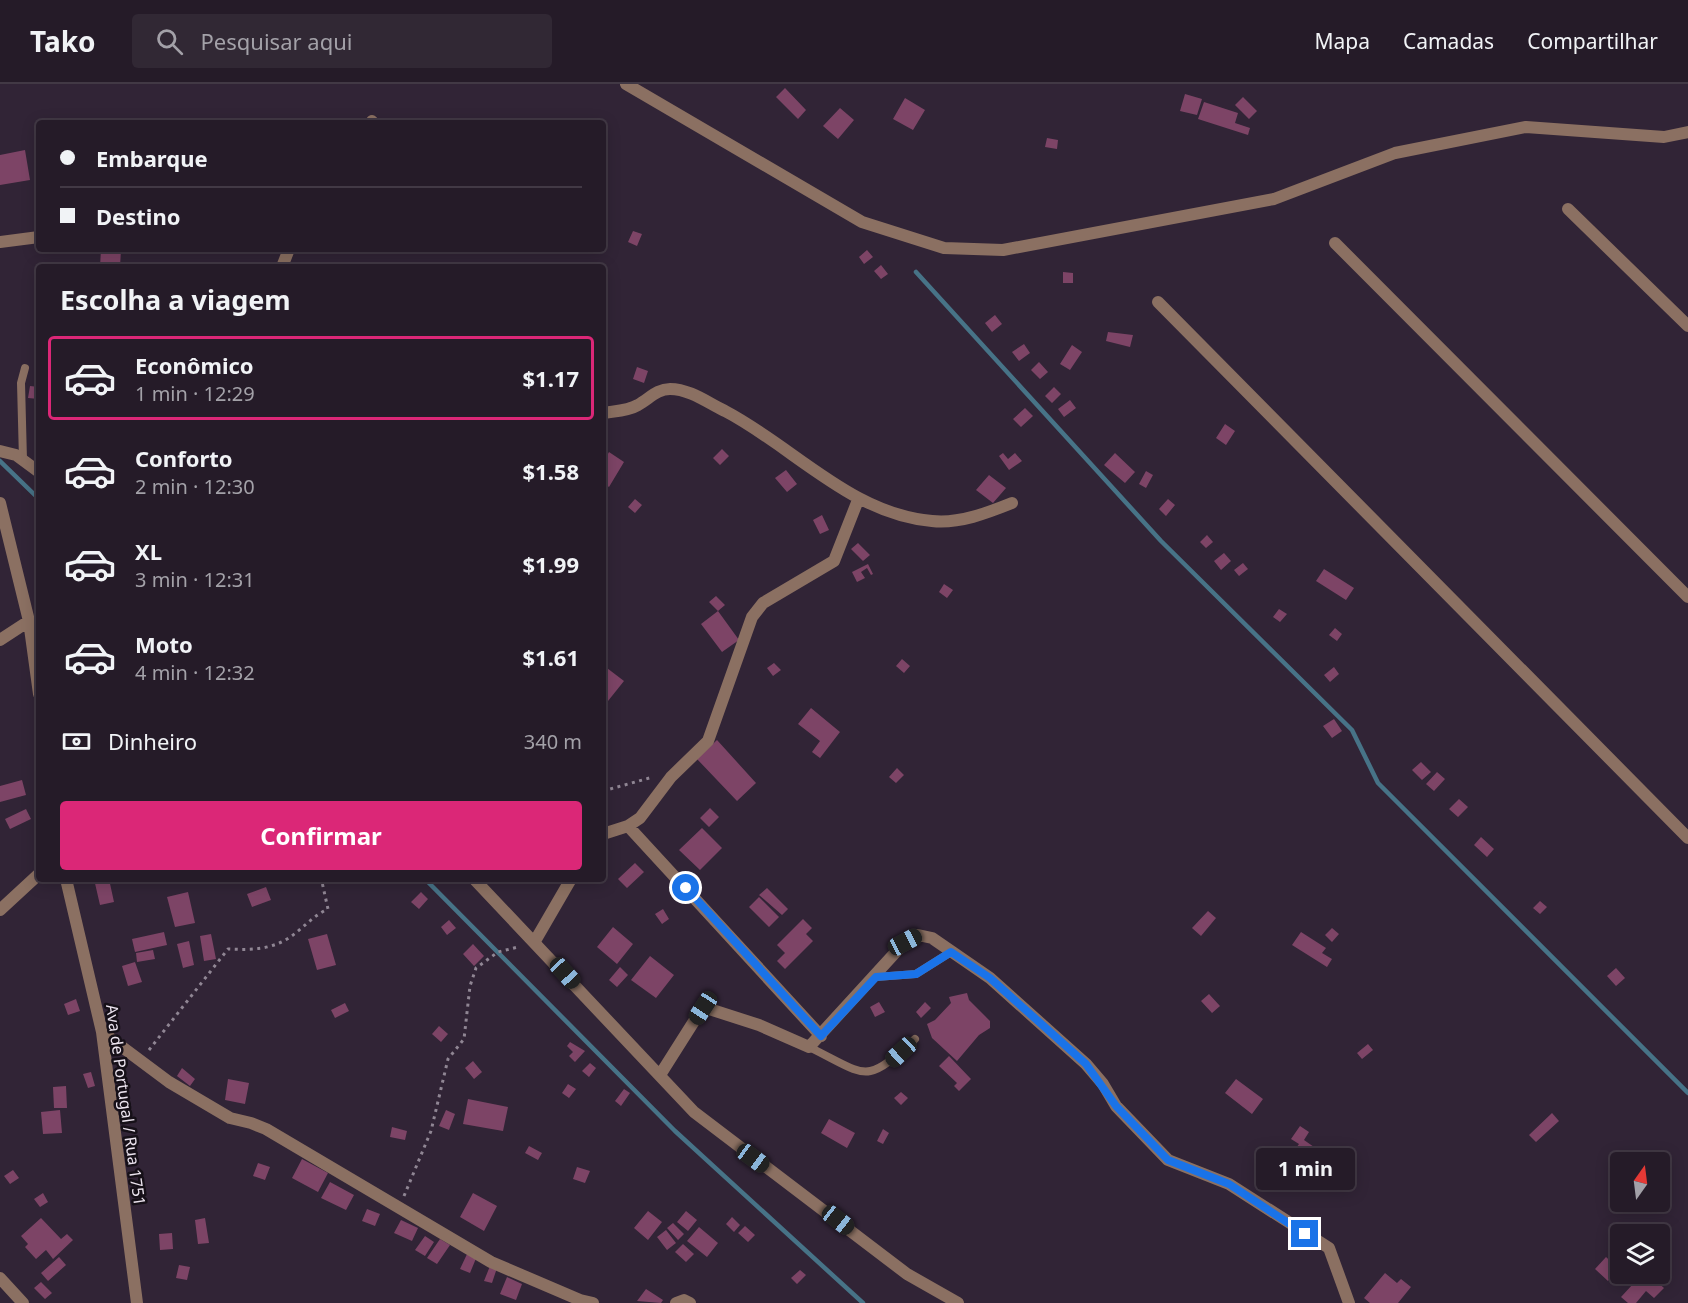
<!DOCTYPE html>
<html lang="pt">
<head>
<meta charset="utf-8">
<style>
	body { margin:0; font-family:"Noto Sans",sans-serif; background:#312834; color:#f1f3f6; height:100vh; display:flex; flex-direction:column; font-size:22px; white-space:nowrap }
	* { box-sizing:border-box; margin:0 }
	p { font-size:20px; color:#a3a1a8 }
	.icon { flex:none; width:33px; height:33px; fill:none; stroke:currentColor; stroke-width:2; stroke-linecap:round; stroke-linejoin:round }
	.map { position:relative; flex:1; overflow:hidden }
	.details { position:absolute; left:36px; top:180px; width:570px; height:618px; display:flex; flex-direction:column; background:#251b28; border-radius:6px; box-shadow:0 3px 15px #0003,0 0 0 2px #423945 }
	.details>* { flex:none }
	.top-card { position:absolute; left:36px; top:36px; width:570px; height:132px; border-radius:6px; box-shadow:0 3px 15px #0003,0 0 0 2px #423945; display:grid; align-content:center; height:132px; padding:0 24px; background:#251b28 }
	.needle { width:39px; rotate:14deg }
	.buttons { position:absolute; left:1610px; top:1068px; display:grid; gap:12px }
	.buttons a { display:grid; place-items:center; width:60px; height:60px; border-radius:6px; background:#251b28; box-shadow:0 3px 15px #0003,0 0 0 2px #423945; font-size:30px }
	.end { position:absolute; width:27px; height:27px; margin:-14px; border:8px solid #1a73e8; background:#fff; box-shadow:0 0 0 3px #fff }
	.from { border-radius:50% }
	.bubble { position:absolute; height:42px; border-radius:6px; background:#251b28; box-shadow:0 3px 15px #0003,0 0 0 2px #423945; font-size:20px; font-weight:700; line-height:42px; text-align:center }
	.car { position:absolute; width:18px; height:36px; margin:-18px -9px; border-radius:8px; box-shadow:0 0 4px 2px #0007; background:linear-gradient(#222 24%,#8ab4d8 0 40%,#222 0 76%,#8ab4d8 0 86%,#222 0) }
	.top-card b { display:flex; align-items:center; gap:21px; height:57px; font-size:22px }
	.top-card b+b { border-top:2px solid #423945 }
	.top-card i { width:15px; height:15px; background:#f1f3f6 }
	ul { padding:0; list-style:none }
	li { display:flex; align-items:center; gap:18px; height:84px; margin:0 12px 9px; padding:0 12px; border:3px solid transparent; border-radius:6px }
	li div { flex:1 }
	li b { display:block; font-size:22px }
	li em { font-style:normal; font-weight:700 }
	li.on { border-color:#db2777 }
	li>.icon { width:54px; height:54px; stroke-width:1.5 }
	h2 { padding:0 24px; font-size:27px; line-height:72px }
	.pay { display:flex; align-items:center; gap:15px; height:66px; padding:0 24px; font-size:22px }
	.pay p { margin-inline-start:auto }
	.cta { display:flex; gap:12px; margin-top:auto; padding:12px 24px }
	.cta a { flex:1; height:69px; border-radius:6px; background:#db2777; color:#fff; font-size:24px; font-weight:700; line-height:69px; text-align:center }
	header { display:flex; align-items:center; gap:36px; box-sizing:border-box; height:84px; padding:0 30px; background:#251b28; border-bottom:2px solid #423945 }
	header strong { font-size:28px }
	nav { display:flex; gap:33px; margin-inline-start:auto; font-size:21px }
	.search { width:420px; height:54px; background:#312834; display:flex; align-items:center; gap:15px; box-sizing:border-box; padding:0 21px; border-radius:6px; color:#a3a1a8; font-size:22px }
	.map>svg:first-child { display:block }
</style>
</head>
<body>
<header>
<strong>Tako</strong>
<div class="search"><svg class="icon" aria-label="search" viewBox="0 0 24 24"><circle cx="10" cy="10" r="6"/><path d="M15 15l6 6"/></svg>Pesquisar aqui</div>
<nav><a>Mapa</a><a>Camadas</a><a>Compartilhar</a></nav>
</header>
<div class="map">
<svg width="1688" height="1219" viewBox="0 0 1688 1219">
	<rect width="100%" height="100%" fill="#312436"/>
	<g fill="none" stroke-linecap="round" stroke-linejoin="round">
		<path stroke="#477387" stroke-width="4.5" d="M916,188L1161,457L1352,646L1378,699L1688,1009
			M0,377L39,415
			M425,795L675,1047L863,1219"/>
	</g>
	<path fill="#7d4466" d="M785,4L806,26L798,35L776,13Z
		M1185,10L1202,15L1197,31L1180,27Z
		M1243,13L1257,27L1249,35L1235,21Z
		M905,14L925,26L913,46L893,35Z
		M1204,18L1238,29L1235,39L1250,44L1248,51L1198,35Z
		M840,24L854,36L838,55L823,42Z
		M1047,54L1058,56L1057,65L1045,63Z
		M25,66L30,96L0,101V71Z
		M633,147L642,150L637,162L628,158Z
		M101,165L121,166L120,183H100Z
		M867,166L873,173L864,180L859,173Z
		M881,181L888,190L881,195L874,187Z
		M1063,188L1073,189V199H1063Z
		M995,231L1002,240L992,248L985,239Z
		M1108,248L1133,251L1130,263L1106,257Z
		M1024,260L1030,269L1019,277L1012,268Z
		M1072,261L1082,268L1070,286L1060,280Z
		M1039,278L1048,288L1040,295L1031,286Z
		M637,283L648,287L644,299L633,295Z
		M30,302L39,303V315L28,314Z
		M1054,303L1061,310L1052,319L1045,312Z
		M1070,316L1076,324L1064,333L1058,325Z
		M1025,324L1033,332L1021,343L1013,335Z
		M1225,340L1235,347L1226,361L1216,354Z
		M722,365L729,372L720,381L713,374Z
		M609,368L624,378L609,403L603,399V379Z
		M1003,369L1008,375L1015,369L1022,377L1009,386L999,372Z
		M1115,369L1135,388L1125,399L1104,381Z
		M786,386L797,400L787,408L775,394Z
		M1146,387L1153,391L1146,404L1139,400Z
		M989,391L1006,404L993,419L976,406Z
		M635,415L642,421L635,429L628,423Z
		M1168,415L1175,421L1166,432L1159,425Z
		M822,431L829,446L820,450L813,436Z
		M1207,451L1213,458L1206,464L1200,458Z
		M858,459L870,471L863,477L851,465Z
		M1224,469L1231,477L1221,486L1214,477Z
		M1243,479L1248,485L1239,492L1234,486Z
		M868,480L873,490L871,491L867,484L861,488L865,494L857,498L852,488Z
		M1324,485L1354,504L1346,516L1316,497Z
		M944,500L953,506L947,514L939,508Z
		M716,512L725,521L718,527L709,518Z
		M1279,525L1287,530L1280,538L1273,533Z
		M718,527L739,556L722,568L701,540Z
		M1335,544L1342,550L1337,557L1329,551Z
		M902,575L910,582L904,589L896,582Z
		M774,579L781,586L773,592L767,584Z
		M603,581L624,597L608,617L603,614Z
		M1334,583L1339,590L1330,598L1324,591Z
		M811,624L840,648L820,674L812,668L820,657L798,640Z
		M1334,635L1342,647L1332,654L1323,642Z
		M717,656L756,699L737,717L697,675Z
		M1421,678L1431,688L1422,696L1412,686Z
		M897,684L904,691L896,699L889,693Z
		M1437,688L1445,695L1434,707L1426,700Z
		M22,696L26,711L0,718V702Z
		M1459,715L1468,723L1458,733L1449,725Z
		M710,724L719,733L709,743L700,734Z
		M26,725L31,735L10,745L5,735Z
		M702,744L722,764L700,786L679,766Z
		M1481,753L1494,765L1487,773L1474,761Z
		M635,779L644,788L627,804L618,795Z
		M94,795H109L114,818L100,821Z
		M266,803L271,816L252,823L247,810Z
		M767,804L788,825L782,831L759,811Z
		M188,808L195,839L175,843L167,813Z
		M421,808L428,815L419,825L411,818Z
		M759,813L779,833L769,843L749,823Z
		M1540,817L1547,823L1540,830L1533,824Z
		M663,825L669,835L662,840L655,830Z
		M1208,827L1216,834L1201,852L1192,844Z
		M803,835L812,844L806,850L813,857L785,885L777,877L785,869L777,861Z
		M449,836L456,844L447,851L441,843Z
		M613,843L633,860L617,880L597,863Z
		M1332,844L1339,850L1332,858L1325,851Z
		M164,848L167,861L135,868L132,855Z
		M1301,848L1326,864L1322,869L1332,875L1327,883L1292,861Z
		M211,850L216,875L204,877L200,852Z
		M327,850L336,881L317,886L308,855Z
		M189,857L194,881L183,884L177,860Z
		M473,860L484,872L474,882L463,870Z
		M153,866L155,875L137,878L136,869Z
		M650,872L674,891L656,914L631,896Z
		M135,878L142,898L128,902L122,882Z
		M620,883L628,891L617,903L609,896Z
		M1616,884L1625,894L1616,902L1607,892Z
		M967,909L969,916L990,937V944L979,951L957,977L932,954L927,940L935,936L951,919L949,913Z
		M1209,910L1220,922L1212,929L1201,917Z
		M76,915L80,927L68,931L64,920Z
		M879,918L885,928L875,933L870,923Z
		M925,918L931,924L921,934L916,928Z
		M345,919L349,927L335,934L331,926Z
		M439,942L448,950L441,958L432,950Z
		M570,958L585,967L575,978L569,972L573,968L567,962Z
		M1368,960L1373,966L1362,975L1357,969Z
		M949,972L971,995L959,1007L954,1002L957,999L939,982Z
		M473,977L482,988L474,995L465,984Z
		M590,979L596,984L589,993L582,987Z
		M182,984L195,995L190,1002L177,992Z
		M91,988L95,1002L88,1004L83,990Z
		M228,995L249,999L245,1020L225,1016Z
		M1236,995L1263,1015L1252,1030L1225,1009Z
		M568,1000L576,1005L569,1014L562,1009Z
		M66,1002L67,1024H54L53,1003Z
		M624,1005L630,1009L621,1022L615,1017Z
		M901,1008L908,1014L901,1021L894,1014Z
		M468,1015L508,1023L503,1047L463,1040Z
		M60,1026L62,1049L43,1050L41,1028Z
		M446,1026L455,1030L449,1046L439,1042Z
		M1552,1029L1559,1037L1536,1058L1529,1051Z
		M829,1035L855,1049L847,1064L821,1049Z
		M1300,1042L1309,1048L1304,1056L1314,1063L1303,1079L1291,1071L1299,1060L1291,1055Z
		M392,1043L407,1047L405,1056L390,1053Z
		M883,1045L889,1049L883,1060L877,1057Z
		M529,1062L542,1069L538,1076L525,1069Z
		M302,1075L328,1089L318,1108L292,1094Z
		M258,1079L270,1083L265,1096L253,1092Z
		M577,1083L590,1087L585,1099L573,1095Z
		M13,1086L19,1094L10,1100L4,1092Z
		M330,1098L354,1111L346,1126L321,1114Z
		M43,1109L48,1118L40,1123L34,1115Z
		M473,1109L497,1122L484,1147L460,1133Z
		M367,1125L380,1130L375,1142L362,1137Z
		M648,1127L662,1138L648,1156L634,1144Z
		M686,1127L697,1136L688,1147L677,1138Z
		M732,1133L740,1141L734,1148L726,1140Z
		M41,1134L61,1155L67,1150L73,1156L53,1175L46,1166L36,1175L25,1163L28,1160L21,1152Z
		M205,1134L209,1159L198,1160L195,1136Z
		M401,1136L418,1144L412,1157L394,1149Z
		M673,1139L684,1150L678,1156L667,1144Z
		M745,1142L755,1151L748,1158L738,1149Z
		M699,1143L718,1159L707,1173L687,1157Z
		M666,1146L676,1159L667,1166L657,1153Z
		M172,1149L173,1165L160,1166L159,1150Z
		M425,1152L434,1158L425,1172L415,1166Z
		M440,1155L450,1161L437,1180L427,1174Z
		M683,1160L694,1170L686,1178L675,1168Z
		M468,1168L477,1172L470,1189L460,1185Z
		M59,1173L66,1181L48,1197L41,1189Z
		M1606,1173L1619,1185L1608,1197L1595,1185Z
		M179,1181L190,1183L187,1196L176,1194Z
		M490,1182L497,1184L492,1199L484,1197Z
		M800,1186L806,1191L797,1200L791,1194Z
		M1385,1189L1397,1199L1401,1195L1411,1203L1398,1219H1370L1364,1214Z
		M1631,1190H1648L1664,1204L1654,1214L1646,1207L1636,1219H1628L1621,1213L1633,1200L1626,1194Z
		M507,1193L522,1200L516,1216L500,1210Z
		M41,1198L52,1209L45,1215L34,1204Z
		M646,1205L663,1216L661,1219L637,1217Z"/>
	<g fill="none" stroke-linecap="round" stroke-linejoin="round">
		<path stroke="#908694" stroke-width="3" stroke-dasharray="3 4.5" stroke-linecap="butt" d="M603,707L653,693
			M149,966L228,865C248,866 269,866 287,855C302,846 312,832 328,825L322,798L326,795
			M404,1112L431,1047L448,975L464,955L470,902L476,884L498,868L518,863"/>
		<path stroke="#8b7062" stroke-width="8" d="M23,376L21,299L25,284
			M876,893L916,890L951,868
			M809,963C868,992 864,1002 915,955"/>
		<path stroke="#8b7062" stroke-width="12" d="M626,0L862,138L944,164L1003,166L1274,115L1395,69L1526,43L1664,53L1688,48
			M371,39L372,37
			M1568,125L1688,242
			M0,158L39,153
			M1335,159L1688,513
			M282,183L289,165
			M1158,218L1688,754
			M603,329C615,327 628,327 638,321C649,315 657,305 670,305C690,305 708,319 725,327C794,363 851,430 932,437C959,440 987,429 1012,419
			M0,367L16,371L39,388
			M0,419L29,537L39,610
			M0,556L29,537
			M628,742L821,952
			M603,750L628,742L640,734L671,693L708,657L752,533L763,519L834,477L858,416
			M66,795L102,948L137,1219
			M474,795L694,1028L907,1190L958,1219
			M0,826L39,790
			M535,857L571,795
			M102,948L169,998L230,1034L251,1039L266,1045L491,1178L580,1216L593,1219
			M660,991L703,923L759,941L809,963L905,858L918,851L932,854L990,894L1086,980L1103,1000L1116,1022L1168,1076L1229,1100L1329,1164L1349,1219
			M0,1194L23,1219
			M676,1219L684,1216L690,1219"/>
	</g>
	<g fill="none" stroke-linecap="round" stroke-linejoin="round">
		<path stroke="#1a73e8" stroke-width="8" d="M686,804L821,952L876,893L916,890L951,868L990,894L1086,980L1116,1022L1168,1076L1229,1100L1305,1150"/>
	</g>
	<g text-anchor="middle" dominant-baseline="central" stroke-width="5" stroke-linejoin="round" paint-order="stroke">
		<g font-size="16" fill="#ece4ef" stroke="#161018">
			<text transform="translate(126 1021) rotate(82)">Ava de Portugal / Rua 1751</text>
		</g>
	</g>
</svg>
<div class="buttons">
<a><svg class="needle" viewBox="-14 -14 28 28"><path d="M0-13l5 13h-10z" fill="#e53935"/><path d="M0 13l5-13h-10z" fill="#a3a1a8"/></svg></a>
<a><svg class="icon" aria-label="layers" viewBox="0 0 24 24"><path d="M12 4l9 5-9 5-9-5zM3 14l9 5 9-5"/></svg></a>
</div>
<i class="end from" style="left:686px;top:804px"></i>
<i class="end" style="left:1305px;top:1150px"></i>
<div class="bubble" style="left:1256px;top:1064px;width:99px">1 min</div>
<i class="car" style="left:905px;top:858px;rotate:62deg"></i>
<i class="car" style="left:565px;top:889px;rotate:137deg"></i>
<i class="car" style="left:703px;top:924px;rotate:213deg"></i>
<i class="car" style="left:901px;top:968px;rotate:227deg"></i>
<i class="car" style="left:753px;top:1074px;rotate:126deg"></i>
<i class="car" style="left:838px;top:1136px;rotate:128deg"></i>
<div class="top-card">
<b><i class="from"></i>Embarque</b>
<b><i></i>Destino</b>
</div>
<section class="details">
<h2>Escolha a viagem</h2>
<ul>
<li class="on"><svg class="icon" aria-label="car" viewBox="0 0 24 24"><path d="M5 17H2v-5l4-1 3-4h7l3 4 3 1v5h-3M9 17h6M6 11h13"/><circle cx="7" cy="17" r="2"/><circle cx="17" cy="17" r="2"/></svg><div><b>Econômico</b><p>1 min · 12:29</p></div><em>$1.17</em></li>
<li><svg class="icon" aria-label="car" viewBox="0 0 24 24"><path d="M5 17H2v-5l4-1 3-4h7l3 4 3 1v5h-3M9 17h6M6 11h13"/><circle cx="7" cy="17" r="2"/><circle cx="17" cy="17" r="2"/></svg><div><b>Conforto</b><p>2 min · 12:30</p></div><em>$1.58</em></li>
<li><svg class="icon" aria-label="car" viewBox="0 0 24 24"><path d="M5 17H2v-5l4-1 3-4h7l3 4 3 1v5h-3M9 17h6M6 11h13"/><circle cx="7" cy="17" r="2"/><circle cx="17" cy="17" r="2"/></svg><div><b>XL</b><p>3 min · 12:31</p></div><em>$1.99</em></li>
<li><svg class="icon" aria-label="car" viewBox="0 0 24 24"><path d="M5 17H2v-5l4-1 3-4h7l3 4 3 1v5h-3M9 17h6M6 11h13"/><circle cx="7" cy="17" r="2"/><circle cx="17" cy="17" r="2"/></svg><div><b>Moto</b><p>4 min · 12:32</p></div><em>$1.61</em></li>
</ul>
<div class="pay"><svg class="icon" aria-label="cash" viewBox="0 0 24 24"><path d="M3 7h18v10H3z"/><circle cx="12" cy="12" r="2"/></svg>Dinheiro<p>340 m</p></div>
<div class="cta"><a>Confirmar</a></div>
</section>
</div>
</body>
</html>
